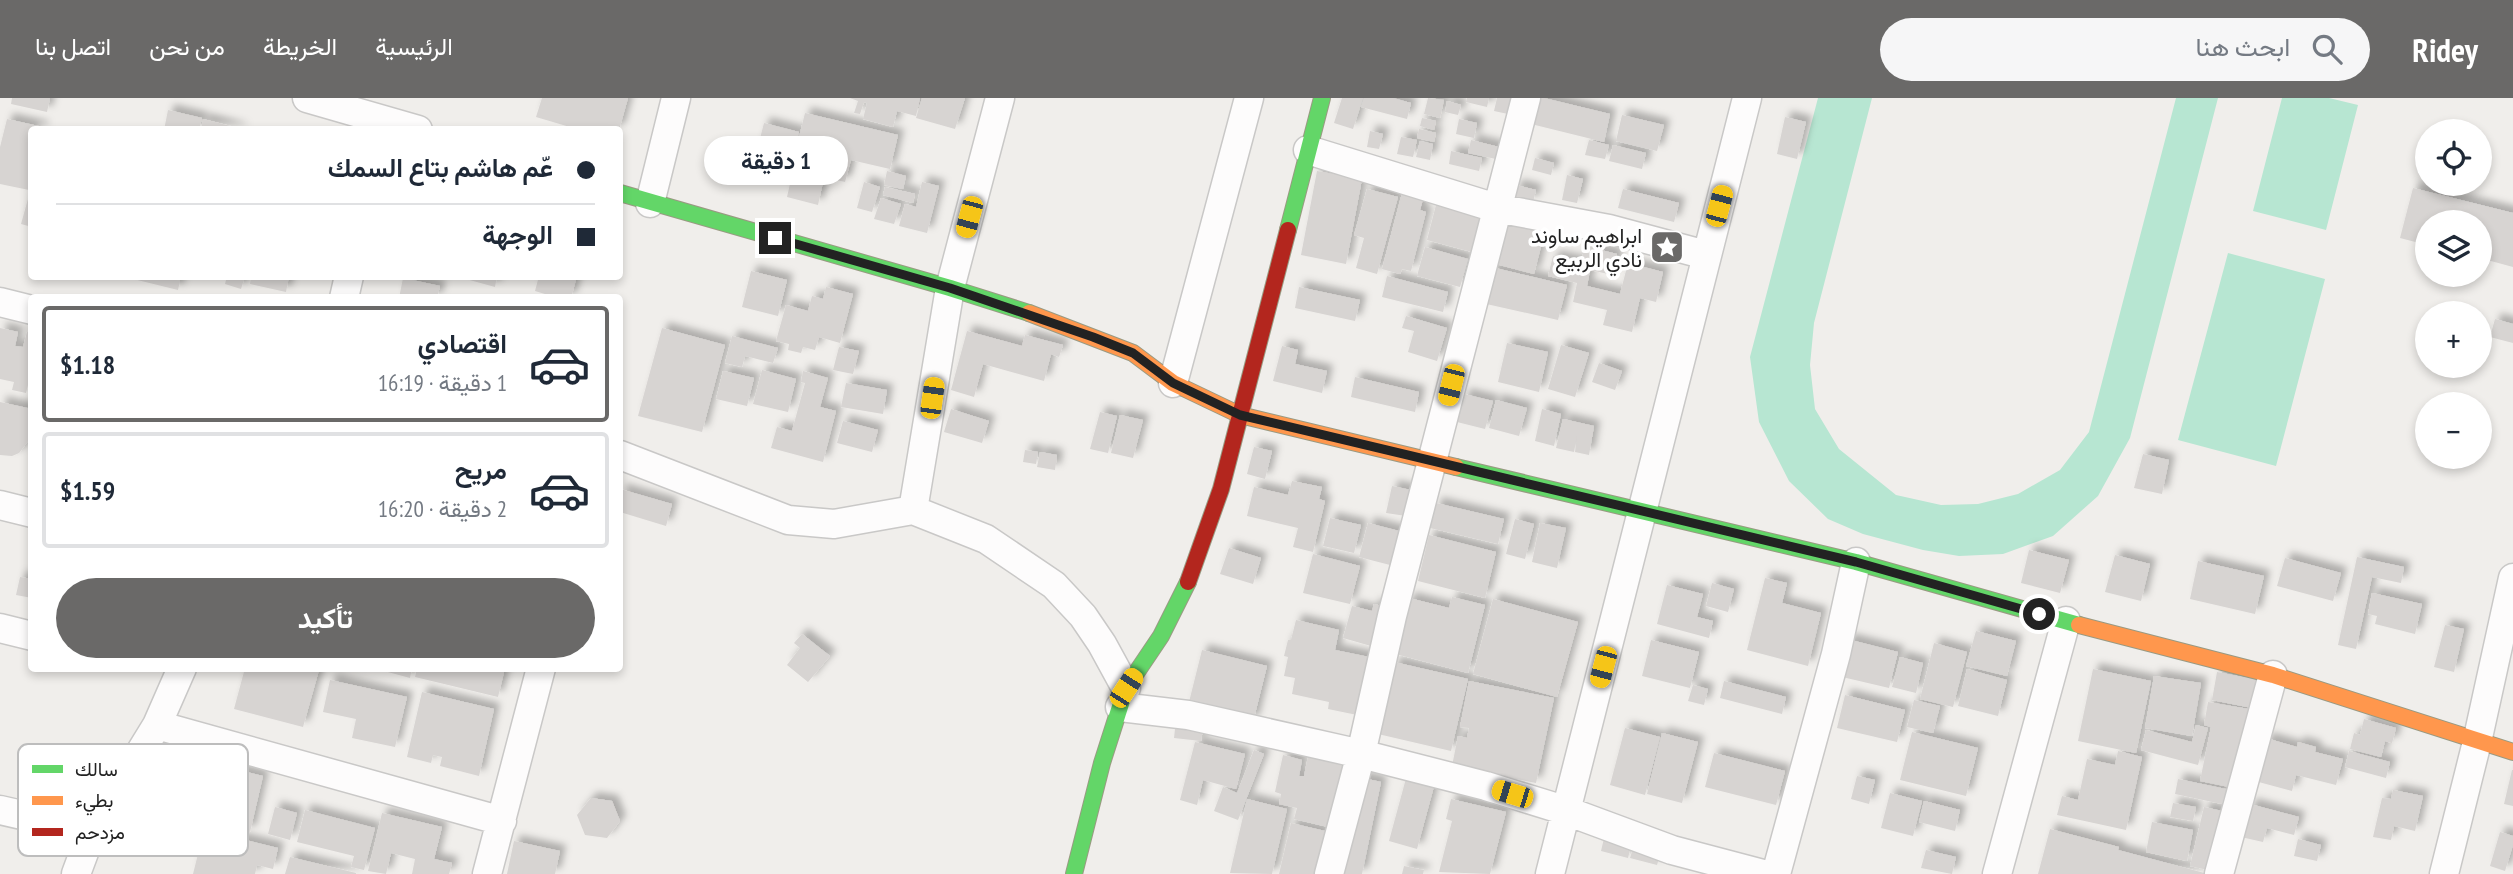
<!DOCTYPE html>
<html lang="ar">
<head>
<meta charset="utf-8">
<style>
	body { margin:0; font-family:"PT Sans Narrow",Vazirmatn,sans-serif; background:#f6f6f7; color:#1f2937; direction:rtl; height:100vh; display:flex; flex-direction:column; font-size:26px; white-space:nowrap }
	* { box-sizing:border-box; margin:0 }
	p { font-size:23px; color:#747a83 }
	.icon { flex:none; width:38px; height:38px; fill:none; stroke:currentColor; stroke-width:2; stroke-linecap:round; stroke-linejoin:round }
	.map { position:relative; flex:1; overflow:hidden; direction:ltr }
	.side { position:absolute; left:28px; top:196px; width:595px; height:378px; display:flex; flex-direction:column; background:#fff; border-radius:7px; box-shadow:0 4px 10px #0003; direction:rtl }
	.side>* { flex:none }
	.banner { position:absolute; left:28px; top:28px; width:595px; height:154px; border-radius:7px; box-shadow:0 4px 10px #0003; direction:rtl; display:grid; align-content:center; height:154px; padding:0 28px; background:#fff }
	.controls { position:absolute; left:2415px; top:21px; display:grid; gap:14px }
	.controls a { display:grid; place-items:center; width:77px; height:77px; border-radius:50%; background:#fff; box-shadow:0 4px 10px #0003; font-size:35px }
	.end { position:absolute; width:32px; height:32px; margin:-16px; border:9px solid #222; background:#fff; box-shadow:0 0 0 4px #fff }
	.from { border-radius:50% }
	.bubble { position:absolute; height:49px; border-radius:24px; background:#fff; box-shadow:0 4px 10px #0003; font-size:23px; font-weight:700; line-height:49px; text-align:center; direction:rtl }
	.car { position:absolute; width:21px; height:42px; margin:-21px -10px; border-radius:9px; box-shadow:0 0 5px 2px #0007; background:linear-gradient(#f5c518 24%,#345 0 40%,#f5c518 0 76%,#345 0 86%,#f5c518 0) }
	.banner b { display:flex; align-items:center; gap:24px; height:66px; font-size:26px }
	.banner b+b { border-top:2px solid #e0e1e3 }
	.banner i { width:18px; height:18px; background:#1f2937 }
	ul { padding:12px 0 0; list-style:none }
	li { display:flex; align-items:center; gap:21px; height:116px; margin:0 14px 10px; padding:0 14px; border:4px solid #e0e1e3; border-radius:7px }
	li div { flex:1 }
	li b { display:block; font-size:26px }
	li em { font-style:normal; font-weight:700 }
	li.selected { border-color:#6a6968 }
	li>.icon { width:63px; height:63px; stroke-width:1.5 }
	.action { display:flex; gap:14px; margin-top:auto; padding:14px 28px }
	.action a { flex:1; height:80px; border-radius:42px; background:#6a6968; color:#fff; font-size:28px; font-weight:700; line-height:80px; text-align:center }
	header { display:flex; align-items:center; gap:42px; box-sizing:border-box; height:98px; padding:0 35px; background:#6a6968; color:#fff }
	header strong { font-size:33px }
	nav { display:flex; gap:38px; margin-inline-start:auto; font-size:24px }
	.search { width:490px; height:63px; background:#f6f6f7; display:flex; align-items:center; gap:18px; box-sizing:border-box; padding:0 24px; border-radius:38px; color:#747a83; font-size:26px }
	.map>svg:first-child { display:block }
</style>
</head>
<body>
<header>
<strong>Ridey</strong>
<div class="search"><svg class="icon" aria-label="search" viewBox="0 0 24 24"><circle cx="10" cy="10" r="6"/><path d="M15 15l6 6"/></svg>ابحث هنا</div>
<nav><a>الرئيسية</a><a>الخريطة</a><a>من نحن</a><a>اتصل بنا</a></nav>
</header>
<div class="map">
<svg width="2513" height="776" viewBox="0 0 2513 776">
	<defs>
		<filter id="shadow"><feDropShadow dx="6" dy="-6" stdDeviation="3.5" flood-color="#0004"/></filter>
	</defs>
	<rect width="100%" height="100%" fill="#f0eeeb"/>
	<path fill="#b7e6d2" d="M1818,0H1872L1814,225L1810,267L1815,311L1839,351L1896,397L1941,407L1978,406L2018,396L2060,372L2089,334L2176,0H2218L2130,340L2098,398L2053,438L2003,456L1959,458L1923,452L1863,436L1828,421L1789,383L1759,324L1750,259Z
		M2282,0H2329L2358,7L2326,132L2253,113Z
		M2228,155L2325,181L2276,368L2178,342Z"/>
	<path fill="#d7d4d2" filter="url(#shadow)" d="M12,0H50L47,14L11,6Z
		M542,0H628L619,32H580L536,19Z
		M850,0H920L916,18L897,13L893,29L863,21L867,5L864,4L860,16L854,15L858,3Z
		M922,0H965L955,31L916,20Z
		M1342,0H1363L1353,31L1334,25Z
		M1364,0H1393L1411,5L1407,21L1361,9Z
		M1428,0L1444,2L1440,20L1424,16Z
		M1467,0H1489L1487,9L1466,4Z
		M1497,0H1512L1508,16L1494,13Z
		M1533,0H1544L1610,16L1604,44L1527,25Z
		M1447,3L1461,7L1458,17L1445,14Z
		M168,12L202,20L199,32H164Z
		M805,15L898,37L890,71L851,62L845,84L791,71Z
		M1622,17L1664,27L1657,53L1616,43Z
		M1785,19L1806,24L1797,61L1777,56Z
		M1422,20L1436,23L1434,32L1420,28Z
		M7,21L43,29V32H32V80L29,92L0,86V49Z
		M203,21L242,31V32H201Z
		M1459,21L1477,25L1474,40L1456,36Z
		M764,25L799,34L791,69L755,60Z
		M1419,31L1436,35L1434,44L1417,40Z
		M1370,33L1383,36L1379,51L1367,49Z
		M1401,39L1417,42L1413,59L1397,56Z
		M1471,42L1499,49L1496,61L1468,55Z
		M1589,42L1609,47L1605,61L1585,57Z
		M1420,43L1433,46L1430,62L1416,59Z
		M1613,47L1646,55L1642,71L1609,63Z
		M1451,53L1482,60L1479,73L1449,66Z
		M1535,60L1554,65L1551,77L1532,72Z
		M887,73L906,78L903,91L884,87Z
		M1317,73L1362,81L1346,166L1301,157Z
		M792,77L823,84L818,107L787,99Z
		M1567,77L1583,81L1577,105L1562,102Z
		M864,84L880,89L872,114L857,110Z
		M922,84L939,88L927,135L899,128L905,106L916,109Z
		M1516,87L1536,92L1533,104L1513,99Z
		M885,89L915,96L913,105L883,97Z
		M31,90H32V129L21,126Z
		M2413,90L2513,115V169L2480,160V124H2427V147L2400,140Z
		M1367,91L1398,99L1377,176L1356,170L1364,140L1354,137Z
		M1623,91L1679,105L1674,124L1618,110Z
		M1402,95L1423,101L1420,112L1426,114L1411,173L1402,171L1400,176L1382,171Z
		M881,100L901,106L894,126L874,121Z
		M1436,107L1482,119L1472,154L1427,142Z
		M1503,122L1545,133L1534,176L1492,165Z
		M1585,148L1617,156L1613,177L1590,172L1587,188L1620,196L1628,165L1663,174L1656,204L1640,200L1632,234L1603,227L1607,212L1573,204L1577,185L1548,178L1553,158L1581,164Z
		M1425,149L1468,161L1460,189L1417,178Z
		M1491,169L1567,187L1558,222L1482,205Z
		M751,173L787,182L778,218L742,209Z
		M121,178H159L180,183L178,192Z
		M227,178H245L241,191L225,186Z
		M251,178H289L286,194L250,186Z
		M455,178H497L495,189Z
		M539,178H577L571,200H558L535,193Z
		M1387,178L1448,194L1443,214L1382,199Z
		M403,180L440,188L437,200H399Z
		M826,189L853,196L840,245L819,239L815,252L803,249L801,255L788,252L789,246L776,243L786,207L808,213L812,198L823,201Z
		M1299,189L1360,202L1355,223L1295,210Z
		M1406,218L1447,230L1437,263L1408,254L1414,233L1402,230Z
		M2495,221L2513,226V245L2490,239Z
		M0,230L18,234L15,248L23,249L27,234L32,235V283L29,282L26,295L12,292L14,284L0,281Z
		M662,230L725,247L702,334L638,318Z
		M967,233L1022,248L1025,237L1063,247L1059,259L1051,256L1044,283L983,266L974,299L951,292Z
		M732,238L778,250L773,265L745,258L742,269L725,265Z
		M1507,245L1548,254L1539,294L1498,284Z
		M1561,247L1589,255L1575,299L1548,291Z
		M1282,248L1298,252L1295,266L1327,273L1322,295L1273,283Z
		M839,249L859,253L853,276L833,272Z
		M1599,265L1622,273L1615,292L1592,284Z
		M762,272L796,281L788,314L753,306Z
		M723,273L754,280L747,308L716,301Z
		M803,273L828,280L820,309L836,313L823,364L771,350L777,329L792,333L805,285L801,284Z
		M1355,279L1419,294L1415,314L1351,299Z
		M846,285L887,292L883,316L841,309Z
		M1464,296L1493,303L1485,331L1457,324Z
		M1496,302L1527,310L1519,338L1489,330Z
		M0,304L32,311V344L28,343L19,355L12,358L0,357Z
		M951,311L989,323L982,345L944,334Z
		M1542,311L1561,316L1554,348L1535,343Z
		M1100,314L1117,318L1108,355L1090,351Z
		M1120,317L1143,322L1133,360L1111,355Z
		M1563,321L1594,328L1589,357L1575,354L1577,338L1574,354L1556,350Z
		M843,323L878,332L872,354L837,345Z
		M1254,349L1272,353L1265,381L1247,376Z
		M1025,352L1038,354L1036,366L1023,364Z
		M1040,354L1057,357L1055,372L1037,369Z
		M2143,356L2169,362L2162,396L2134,390Z
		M1292,383L1322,389L1319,401L1325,403L1313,454L1293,449L1298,430L1247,418L1254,389L1288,397Z
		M1392,388L1411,392L1406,418L1386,415Z
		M620,391L672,406L666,428L620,414Z
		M1436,405L1504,421L1498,446L1430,430Z
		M1330,420L1361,427L1354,455L1323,448Z
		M1515,421L1534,426L1525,461L1506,456Z
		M1368,425L1403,434L1394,468L1359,459Z
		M1540,425L1566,430L1557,470L1532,464Z
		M1429,437L1496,454L1485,500L1418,483Z
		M1229,450L1261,460L1253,486L1220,476Z
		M2029,452L2069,462L2060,495L2021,485Z
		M1313,456L1360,468L1350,506L1303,495Z
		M2115,457L2150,466L2141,503L2105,494Z
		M2357,459L2404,469L2401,485L2372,479L2356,551L2338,547Z
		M2285,460L2341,475L2333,503L2277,488Z
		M2198,463L2264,478L2255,516L2190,501Z
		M20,479L32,481V500L16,497Z
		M1765,480L1787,485L1782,505L1821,515L1808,568L1747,552Z
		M1712,485L1734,491L1728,514L1706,508Z
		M1667,487L1703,496L1697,519L1713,523L1709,540L1657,526Z
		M2372,495L2422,506L2415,536L2375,526L2377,518L2368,516Z
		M1452,499L1485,507L1468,575L1388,554L1409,500L1449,510Z
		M1493,501L1578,524L1557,599L1473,576Z
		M1374,506L1382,508L1371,548L1343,540L1352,508L1372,513Z
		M1296,522L1339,532L1335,552L1374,560L1362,618L1328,611L1329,604L1292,596L1295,580L1284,578L1288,559L1284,558L1288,542H1291Z
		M2445,527L2464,531L2454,574L2434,569Z
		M1976,533L2016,543L2007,578L1966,568Z
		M802,536L830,558L808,584L787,567L800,550L794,545Z
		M1847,541L1898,554L1889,590L1838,578Z
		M1651,542L1699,554L1690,590L1642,578Z
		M1934,545L1967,554L1953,609L1920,601Z
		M1202,552L1267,568L1253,624L1188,608Z
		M1900,559L1923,565L1916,595L1892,589Z
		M1394,564L1468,581L1451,653L1378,636Z
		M245,570L319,572L303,629L234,611Z
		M373,570H412L410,580Z
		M417,570H505L498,599L415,579Z
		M1967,571L2007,582L1998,618L1958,608Z
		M2093,571L2151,583L2136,655L2078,643Z
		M2217,574L2258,582L2252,610L2212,602Z
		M2154,578L2201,585L2192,638L2145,630Z
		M330,582L407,599L395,649L352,640L356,621L323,614Z
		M1469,583L1554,600L1536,685L1452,668L1458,638L1467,640L1469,630L1460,629Z
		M1724,583L1786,599L1782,616L1720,600Z
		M1693,587L1708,591L1704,607L1688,603Z
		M422,594L494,611L479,678L440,668L442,659L433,657L431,665L407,659Z
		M1845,597L1905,612L1897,644L1837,630Z
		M1914,602L1940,608L1933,635L1907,629Z
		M2208,604L2249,611L2234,690L2200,683L2211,629L2204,627Z
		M2364,621L2396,630L2392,645L2385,643L2381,659L2350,651L2354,635L2360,637Z
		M1176,622L1204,625L1201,643L1174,640Z
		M2196,627L2208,630L2198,667L2141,652L2146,632L2192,644Z
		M1625,630L1660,639L1645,697L1610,687Z
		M1912,634L1978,650L1966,698L1900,682Z
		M1662,635L1698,644L1682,705L1647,696Z
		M2266,640L2297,649L2298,644L2316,649L2315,654L2343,661L2336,687L2296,677L2292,693L2255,683Z
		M1195,644L1245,656L1236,691L1203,682L1197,707L1180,702Z
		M1254,652L1264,656L1238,722L1214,713L1223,689L1237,695Z
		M2118,653L2142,659L2126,732L2057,717L2062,698L2078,702L2087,661L2115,667Z
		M2349,653L2390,664L2386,680L2345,669Z
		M1309,654L1343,662L1328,729L1294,721L1297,710L1279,706L1281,696L1275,694L1283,657L1302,662L1299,678H1304Z
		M1714,655L1785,673L1776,707L1705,689Z
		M218,667L263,678L250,734L205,724Z
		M2512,672H2513V708L2504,706Z
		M1408,673L1436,681L1417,751L1389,743Z
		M1857,678L1875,682L1869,706L1851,701Z
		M1359,679L1381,684L1362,776H1339Z
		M2178,681L2226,691L2222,706L2175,696Z
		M2393,692L2423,698L2415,733L2394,728L2391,742L2373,739L2382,700L2391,701Z
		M1890,695L1922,703L1913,738L1881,730Z
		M591,700L612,703L620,723L607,740L585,737L577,717Z
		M1247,701L1287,711L1272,776L1230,775Z
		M1451,701L1506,714L1490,776L1439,774L1452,723L1446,721Z
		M1924,703L1960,712L1955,733L1919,724Z
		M2173,705L2196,709L2193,723L2170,719Z
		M2250,706L2299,719L2294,737L2267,730L2263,744L2241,739Z
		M275,709L297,715L290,742L268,736Z
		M2204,709L2222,713L2208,772L2190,768Z
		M305,712L375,730L364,772L351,769L354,758L297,744Z
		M382,715L442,729L434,761L452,765L449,776H412L415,761L391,755L386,776L368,773Z
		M2152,724L2193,732L2187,763L2146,754Z
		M1291,725L1325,733L1314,776H1279Z
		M2050,731L2119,749L2118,752L2208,776H2038Z
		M204,732L278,750L273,771L257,767L255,776H193Z
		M2500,734L2513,738V747L2505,773L2490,768Z
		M1605,736L1632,744L1628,760L1601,753Z
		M2298,741L2321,747L2317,763L2294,758Z
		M514,743L560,753L555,776H507Z
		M1635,744L1662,750L1657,767L1630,760Z
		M1926,752L1956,759L1952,776L1921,770Z
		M290,759L356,775V776H285Z
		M1404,768L1424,772L1423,776H1402Z"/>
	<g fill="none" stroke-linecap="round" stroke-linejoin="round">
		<g stroke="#c9c8c7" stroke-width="31">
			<path id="street" d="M307,0L418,32
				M1308,52L1496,110L1609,131L1706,157
				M650,105L676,0
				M344,200L349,178
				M0,204L32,212
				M1173,285L1249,0
				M620,357L788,422L834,426L913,412L986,441L1054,487L1083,518L1102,546L1126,590
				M0,407L32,415
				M913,412L950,190L1000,0
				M0,530L32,538
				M1120,609L1188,617L1361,656L1486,688L1564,712L1672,752L1763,776
				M157,627L502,723
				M0,712L92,733
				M76,776L92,733L157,627L182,570
				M487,776L541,570
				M1329,776L1361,656L1392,518L1526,0
				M1550,776L1747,0
				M1776,776L1836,556L1856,464
				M1997,776L2066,523
				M2219,776L2273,577
				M2444,776L2477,644L2513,480"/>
		</g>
		<g stroke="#999a82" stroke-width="18">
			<path id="fast" d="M620,95L950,190L1029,215
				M1288,132L1322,0
				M1456,369L1856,464L2079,527
				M1074,776L1102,665L1126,590L1161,538L1188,484"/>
		</g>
		<g stroke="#999a82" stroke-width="18">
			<path id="slow" d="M1029,215L1133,255L1173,285L1240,317L1456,369
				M2079,527L2273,577L2513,654"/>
		</g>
		<g stroke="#999a82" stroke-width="18">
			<path id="jam" d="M1188,484L1221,391L1288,132"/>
		</g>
		<use href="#street" stroke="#fdfcfc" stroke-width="28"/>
		<use href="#fast" stroke="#63d668" stroke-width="16"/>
		<use href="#slow" stroke="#ff974d" stroke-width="16"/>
		<use href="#jam" stroke="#b3261e" stroke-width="16"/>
	</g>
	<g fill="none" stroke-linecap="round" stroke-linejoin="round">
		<path stroke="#222" stroke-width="9" d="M775,140L950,190L1093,239L1133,255L1173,285L1240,317L1856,464L2039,516"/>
	</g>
	<defs>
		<g id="sight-square" transform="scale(1.75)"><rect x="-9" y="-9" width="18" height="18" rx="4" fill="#6a6968" stroke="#fff"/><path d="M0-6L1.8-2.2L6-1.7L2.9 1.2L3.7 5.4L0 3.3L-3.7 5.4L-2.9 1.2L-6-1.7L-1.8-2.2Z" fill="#fff"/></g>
	</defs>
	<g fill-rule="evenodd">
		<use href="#sight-square" x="1667" y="149"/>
	</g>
	<g text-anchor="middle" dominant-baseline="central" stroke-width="7" stroke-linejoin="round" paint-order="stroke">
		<g font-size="21" fill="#222" stroke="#fff" text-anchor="end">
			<text x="1642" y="137">ابراهيم ساوند<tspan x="1642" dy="24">نادي الربيع</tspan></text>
		</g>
	</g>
	<rect x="18" y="646" width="230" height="112" rx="10" fill="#fff" stroke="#bdbdbd" stroke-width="2"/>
	<rect x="32" y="667" width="31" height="8" fill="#63d668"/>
	<rect x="32" y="698" width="31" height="9" fill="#ff974d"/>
	<rect x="32" y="730" width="31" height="8" fill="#b3261e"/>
	<g font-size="19" fill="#222">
		<text x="75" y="678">سالك</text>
		<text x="75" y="709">بطيء</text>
		<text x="75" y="741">مزدحم</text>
	</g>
</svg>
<div class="controls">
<a><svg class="icon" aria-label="locate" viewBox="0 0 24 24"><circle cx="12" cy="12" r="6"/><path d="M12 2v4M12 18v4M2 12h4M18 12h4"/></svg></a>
<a><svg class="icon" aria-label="layers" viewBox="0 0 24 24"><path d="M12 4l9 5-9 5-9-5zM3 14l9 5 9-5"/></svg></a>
<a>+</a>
<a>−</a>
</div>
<i class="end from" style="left:2039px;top:516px"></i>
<i class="end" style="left:775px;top:140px"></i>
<div class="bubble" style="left:704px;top:38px;width:144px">1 دقيقة</div>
<i class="car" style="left:1719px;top:108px;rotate:15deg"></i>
<i class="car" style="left:969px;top:119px;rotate:195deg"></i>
<i class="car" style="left:1451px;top:287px;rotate:194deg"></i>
<i class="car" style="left:932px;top:300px;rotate:8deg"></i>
<i class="car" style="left:1603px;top:569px;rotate:195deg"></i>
<i class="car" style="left:1126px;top:590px;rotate:33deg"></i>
<i class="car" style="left:1512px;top:696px;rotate:287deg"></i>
<div class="banner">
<b><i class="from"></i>عّم هاشم بتاع السمك</b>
<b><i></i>الوجهة</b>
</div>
<section class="side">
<ul>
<li class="selected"><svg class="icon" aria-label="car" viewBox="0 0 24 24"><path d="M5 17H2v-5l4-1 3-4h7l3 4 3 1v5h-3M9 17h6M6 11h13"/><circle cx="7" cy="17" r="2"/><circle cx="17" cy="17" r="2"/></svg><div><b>اقتصادي</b><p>1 دقيقة · 16:19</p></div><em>$1.18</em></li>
<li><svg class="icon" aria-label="car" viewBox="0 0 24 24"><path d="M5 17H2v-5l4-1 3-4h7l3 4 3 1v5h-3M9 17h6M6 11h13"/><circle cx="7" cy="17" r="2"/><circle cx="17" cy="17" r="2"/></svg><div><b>مريح</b><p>2 دقيقة · 16:20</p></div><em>$1.59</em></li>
</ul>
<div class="action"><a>تأكيد</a></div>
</section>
</div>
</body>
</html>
